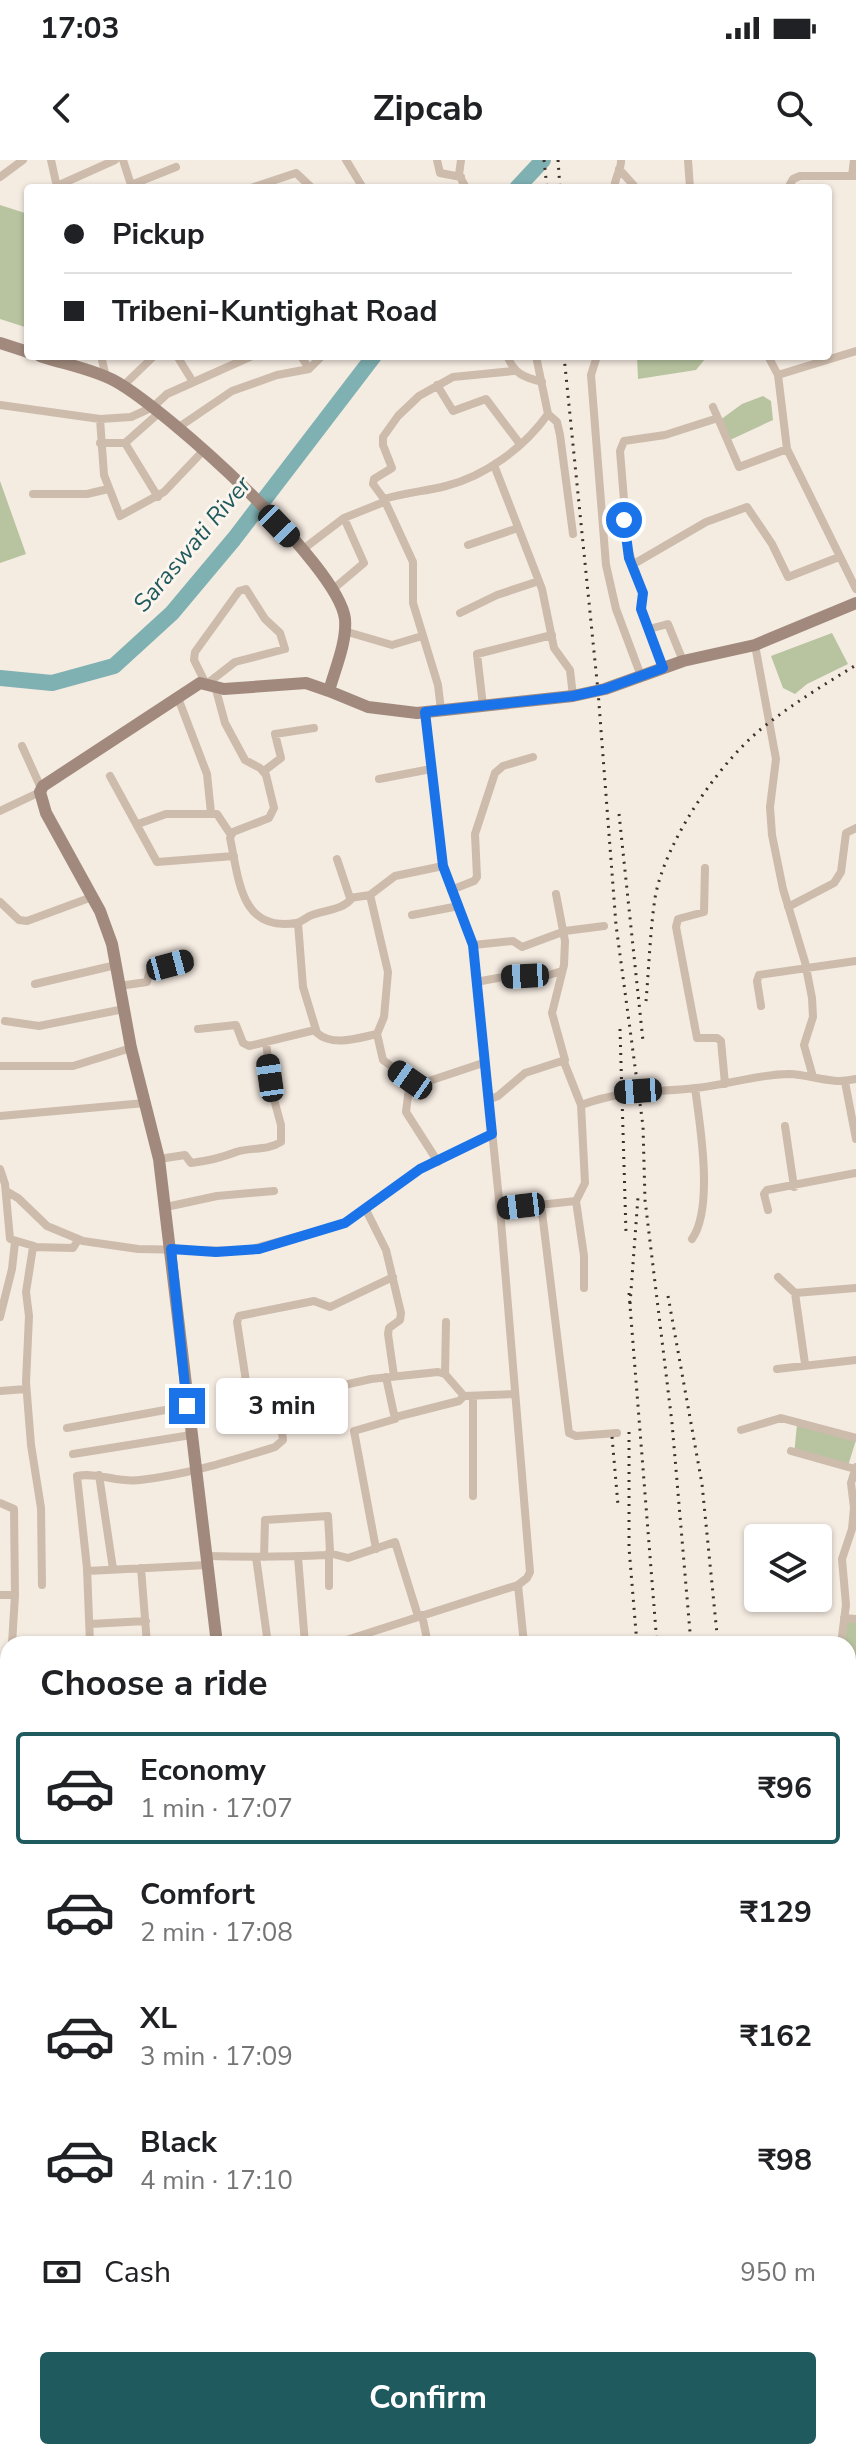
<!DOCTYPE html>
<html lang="en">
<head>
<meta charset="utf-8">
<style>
	body { margin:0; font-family:"Nunito Sans",sans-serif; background:#f2f2f2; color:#202124; height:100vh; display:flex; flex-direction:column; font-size:30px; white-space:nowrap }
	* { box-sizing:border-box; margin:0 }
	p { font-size:26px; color:#757577 }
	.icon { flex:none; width:44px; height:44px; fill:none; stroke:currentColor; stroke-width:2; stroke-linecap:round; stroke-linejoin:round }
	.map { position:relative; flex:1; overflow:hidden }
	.side { position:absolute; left:0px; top:1476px; width:856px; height:824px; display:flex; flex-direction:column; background:#fff; border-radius:24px 24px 0 0; box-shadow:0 2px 6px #0004 }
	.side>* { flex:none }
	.hud { position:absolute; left:24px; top:24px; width:808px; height:176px; border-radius:8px; box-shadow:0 2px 6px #0004; display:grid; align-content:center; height:176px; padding:0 40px; background:#fff }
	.buttons { position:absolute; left:744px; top:1364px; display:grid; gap:16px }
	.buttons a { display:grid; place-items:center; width:88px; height:88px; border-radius:8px; background:#fff; box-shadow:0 2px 6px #0004; font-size:40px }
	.end { position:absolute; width:36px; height:36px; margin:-18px; border:10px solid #1a73e8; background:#fff; box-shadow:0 0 0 4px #fff }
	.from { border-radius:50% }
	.bubble { position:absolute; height:56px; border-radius:8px; background:#fff; box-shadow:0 2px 6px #0004; font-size:26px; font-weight:700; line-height:56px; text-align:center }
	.car { position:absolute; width:24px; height:48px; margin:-24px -12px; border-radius:10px; box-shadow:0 0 6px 2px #0007; background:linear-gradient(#222 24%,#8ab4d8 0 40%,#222 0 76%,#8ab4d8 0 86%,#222 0) }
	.hud b { display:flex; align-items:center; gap:28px; height:76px; font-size:30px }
	.hud b+b { border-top:2px solid #e0e0e0 }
	.hud i { width:20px; height:20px; background:#202124 }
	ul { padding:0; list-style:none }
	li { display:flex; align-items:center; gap:24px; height:112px; margin:0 16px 12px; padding:0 24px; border:4px solid transparent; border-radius:8px }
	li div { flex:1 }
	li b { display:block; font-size:30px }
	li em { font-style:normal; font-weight:700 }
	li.selected { border-color:#1f5a5e }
	li>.icon { width:72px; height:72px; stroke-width:1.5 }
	h2 { padding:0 40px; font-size:36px; line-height:96px }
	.pay { display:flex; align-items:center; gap:20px; height:88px; padding:0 40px; font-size:30px }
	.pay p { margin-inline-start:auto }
	.primary-button { display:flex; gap:16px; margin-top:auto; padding:16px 40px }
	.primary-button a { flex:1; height:92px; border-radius:8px; background:#1f5a5e; color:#fff; font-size:32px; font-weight:700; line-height:92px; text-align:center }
	.status { display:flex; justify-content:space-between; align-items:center; height:56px; padding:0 40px; background:#fff; direction:ltr }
	.status svg { height:22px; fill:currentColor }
	header { display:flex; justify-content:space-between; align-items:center; height:104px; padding:0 40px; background:#fff; font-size:36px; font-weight:700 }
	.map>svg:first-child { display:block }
</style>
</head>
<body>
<div class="status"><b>17:03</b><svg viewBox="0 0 49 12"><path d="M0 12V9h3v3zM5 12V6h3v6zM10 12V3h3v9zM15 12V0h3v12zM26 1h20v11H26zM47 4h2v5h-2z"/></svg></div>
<header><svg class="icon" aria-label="back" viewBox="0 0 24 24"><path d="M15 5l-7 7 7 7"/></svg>Zipcab<svg class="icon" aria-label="search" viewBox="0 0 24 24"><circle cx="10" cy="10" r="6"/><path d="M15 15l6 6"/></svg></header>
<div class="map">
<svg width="856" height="2300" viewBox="0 0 856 2300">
	<rect width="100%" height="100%" fill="#f4ebe1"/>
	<path fill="#b8c4a0" d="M0,45L28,54V168L0,159Z
		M637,196H705V199L696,210L638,219Z
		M763,236L771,241L773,260L730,280L720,260L742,244Z
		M0,321L26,394L0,403Z
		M832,473L848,504L807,524L795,534L783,528L771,496Z
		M797,1264L856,1280L848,1306L794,1295Z
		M848,1458L856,1459V1544L851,1543L848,1533V1484H842Z"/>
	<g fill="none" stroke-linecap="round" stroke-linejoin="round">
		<path stroke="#7fb0b2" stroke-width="16" d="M517,28L543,0
			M0,518L52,523L114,506L172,453L234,379L374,196"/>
		<path stroke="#cdbbac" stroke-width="8" d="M51,0L57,27
			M123,0L132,28
			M346,0L363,28
			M437,0L440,13L461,17
			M461,0L459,15L466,28
			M688,0L690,28
			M619,9L636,28
			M852,16L854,0
			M0,17L23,0
			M131,25L176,7
			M57,26L115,0
			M251,28L296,13L312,28
			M614,28C615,18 622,7 621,0
			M788,28L793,19L800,16H856
			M101,196L106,217
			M177,196L193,222
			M301,196L309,209
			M507,196C515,214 523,217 542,222
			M597,196L591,215L606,405L616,449L641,516
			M768,196L778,215L787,289L856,429
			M778,215L856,191
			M437,225L453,251L486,239L520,284
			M123,226L154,196
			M0,245L100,259L131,257L153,247L167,234L252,196
			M713,247L739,307L787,289
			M548,254L557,262L560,275L573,374
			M100,259L104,315L120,356L164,332L203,291
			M179,267L232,231L277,215L309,209L322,196
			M100,283H125L160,252
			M125,283L158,337
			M494,305L542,429L554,488L570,510L573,536
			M33,334H87L108,329
			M384,339L373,324L374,319L392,308L383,285V277L398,256L419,236L453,217L514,211
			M468,385L518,368
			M302,390L344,358L384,342
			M632,405L706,362L747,347L772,384L788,417L839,397
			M332,430L364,403L344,358
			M460,453L497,435L539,421
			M649,469L668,464L683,501
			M344,471L392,485L422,476
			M755,485L776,599L770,647L772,675L783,729L805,802L812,838L813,857L804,885L813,917
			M663,508L641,449L643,433L628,389L620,291L624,281L665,275L718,258
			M205,522L194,500L195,492L239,431L246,429L265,459L280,473L285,489L235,502L208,523
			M215,526L225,563L245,600L260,608L266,615L274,648L269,658L233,672L230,678C239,719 240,772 296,763C302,762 306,757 312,755C325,750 343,750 352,738
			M178,538L207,614L211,653
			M483,546L477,494L552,475
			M441,550L438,525L413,443V402L384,339C404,333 426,331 446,326C485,316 524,288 548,254L536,196
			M22,586L41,628
			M264,611L281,598L275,574L314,568
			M110,616L157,702L234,696
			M379,619L431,609
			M0,651L40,632
			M138,664L166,654H217L231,675
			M337,699L350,738L370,735
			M443,706L395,716L370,735L388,812L384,857L377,874L383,900L410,920L423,923L483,903
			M705,708L704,752L678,759L676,767L697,878H717L721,881L725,924
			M451,730L474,721L477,717L475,674L495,613L503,606L533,597
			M0,742L19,760L27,761L92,737
			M788,747L834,723L841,712L846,673L856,668
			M412,755L459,746
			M298,763L303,827L317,873C333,887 358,878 377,874
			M473,785L513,781L522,787L565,771L604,766
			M476,822L503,817L525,816L536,819L562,811
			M35,824L116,805
			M119,826L147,822L150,810L190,799
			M761,846L757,821L759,815L856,801
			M5,861L39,866L124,849
			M198,869L236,865L243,883L249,886L315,870
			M564,902L581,945L585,1023L576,1041
			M0,906H73L131,888
			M410,920L406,952L438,1002
			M845,922L856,979
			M488,940L498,936L525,913L565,900L552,853L564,805L565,781L556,734
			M581,945C626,929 651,933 696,928C727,925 758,914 789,914C813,915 832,925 856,919
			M0,956L145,943
			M785,966L794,1027
			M159,999L185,995L191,1003C207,1001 221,998 236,992C250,987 267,991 281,982V965L272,932L266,882
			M0,1009L5,1024L10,1079L34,1086
			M6,1031L18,1038L47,1066L83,1081L138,1089L245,1091L345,1063L420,1009L492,974
			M541,1044L569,1273L576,1276L617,1273
			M166,1047L217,1036L274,1031
			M500,1049L576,1041L584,1096V1128
			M366,1050L386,1090L401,1153L400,1160L389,1168L388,1174L394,1216
			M768,1050L764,1034L767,1030L856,1013
			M692,1079C714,1048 700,965 695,928
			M778,1117L795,1133L856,1128
			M795,1133L805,1204
			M0,1157L12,1109L15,1082
			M777,1209L856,1200
			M445,1214L446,1162
			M0,1231L26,1229
			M279,1240L249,1241L237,1162L239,1156L314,1141L330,1147L393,1117
			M396,1257L459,1241L464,1236
			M67,1268L187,1246
			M741,1270L781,1258L856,1278
			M791,1291L855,1309
			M73,1294L191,1275
			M99,1315L113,1409
			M473,1336V1236
			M0,1343L14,1349L15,1435L12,1484
			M376,1389L354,1271L395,1259L386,1217
			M206,1396C246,1397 286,1397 327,1395L330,1391L328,1356L265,1360L264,1397
			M256,1397L268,1484
			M298,1397L305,1484
			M141,1408L147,1484
			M87,1411L207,1405
			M42,1425L41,1348L31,1285L26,1222L29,1156L26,1132L33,1087L73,1088L78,1080
			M518,1425L524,1484
			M329,1426V1393L348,1398L395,1382L418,1456
			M0,1435H15
			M422,1455L428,1484
			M844,1458L856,1459
			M90,1464L146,1461
			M90,1484L87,1408L77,1316C98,1312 118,1323 140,1320C186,1315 230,1301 275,1287L283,1280L278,1242L281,1239L371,1219L438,1212L445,1214L464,1236L515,1234
			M334,1484L518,1425L527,1418L530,1412L500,1049L473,785L443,706L425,552
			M841,1484L846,1445L842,1399L852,1369L854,1348L851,1323L856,1307
			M848,1553H856
			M848,1747H856
			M815,2292L816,2300"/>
		<path stroke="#a18a7d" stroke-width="12" d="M0,183L28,192
			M40,196C64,204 93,209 115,221C166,249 339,405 345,459C347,482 335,509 329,531L368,547L417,553L573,536L605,529L683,501L755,485L856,443
			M217,1484L159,999L131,888L112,784L100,751L46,653L40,632L43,626L200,523L224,529L306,523L329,531
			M0,2094L8,2065"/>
		<path stroke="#3b302b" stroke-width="3" stroke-dasharray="2 6" stroke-linecap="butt" d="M544,0L547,28
			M558,0L560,28
			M564,196L598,531L616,765L643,966L645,1040L672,1263L691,1484
			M619,654L643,881
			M646,841C649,807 650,772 655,738C665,680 723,596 770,562C797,541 827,523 856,505
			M620,869L626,1073
			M629,1133L657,1484
			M668,1136L702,1324L718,1484
			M630,1144L638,1037
			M629,1272V1388L637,1484
			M612,1277L618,1345
			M762,2292L763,2300
			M774,2292L775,2300
			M538,2300L539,2292
			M631,2300V2292
			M645,2300V2292
			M701,2300V2292"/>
	</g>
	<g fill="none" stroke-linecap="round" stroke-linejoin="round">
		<path stroke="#1a73e8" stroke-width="10" d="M187,1246L171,1089L216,1092L259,1089L345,1063L420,1009L492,974L473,785L443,706L425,552L573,536L605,529L663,508L641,449L643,433L629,398L624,360"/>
	</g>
	<g text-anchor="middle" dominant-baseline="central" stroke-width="6" stroke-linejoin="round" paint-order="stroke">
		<g font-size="24" font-style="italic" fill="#1f5a5e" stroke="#fbf5ee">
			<text transform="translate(192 384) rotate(-50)">Saraswati River</text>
		</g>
	</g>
</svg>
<div class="buttons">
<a><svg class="icon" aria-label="layers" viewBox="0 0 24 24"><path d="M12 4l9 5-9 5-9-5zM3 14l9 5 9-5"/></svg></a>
</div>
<i class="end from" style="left:624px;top:360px"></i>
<i class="end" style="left:187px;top:1246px"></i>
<div class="bubble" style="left:216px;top:1218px;width:132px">3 min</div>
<i class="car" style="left:279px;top:366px;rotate:136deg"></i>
<i class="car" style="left:170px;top:805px;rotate:75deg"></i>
<i class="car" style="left:525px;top:816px;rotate:267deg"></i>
<i class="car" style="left:270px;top:918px;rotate:352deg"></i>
<i class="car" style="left:410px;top:920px;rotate:305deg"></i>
<i class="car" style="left:638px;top:931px;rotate:266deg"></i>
<i class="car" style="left:521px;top:1046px;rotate:263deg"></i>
<div class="hud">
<b><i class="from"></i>Pickup</b>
<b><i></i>Tribeni-Kuntighat Road</b>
</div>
<section class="side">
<h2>Choose a ride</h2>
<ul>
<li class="selected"><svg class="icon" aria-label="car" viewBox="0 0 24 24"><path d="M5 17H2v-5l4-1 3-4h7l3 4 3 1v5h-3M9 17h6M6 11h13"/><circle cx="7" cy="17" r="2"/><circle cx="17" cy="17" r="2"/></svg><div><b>Economy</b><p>1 min · 17:07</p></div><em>₹96</em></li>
<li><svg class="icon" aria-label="car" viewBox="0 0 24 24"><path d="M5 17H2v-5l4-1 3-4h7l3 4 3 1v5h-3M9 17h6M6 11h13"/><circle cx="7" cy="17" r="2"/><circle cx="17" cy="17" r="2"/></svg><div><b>Comfort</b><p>2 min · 17:08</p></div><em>₹129</em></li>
<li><svg class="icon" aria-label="car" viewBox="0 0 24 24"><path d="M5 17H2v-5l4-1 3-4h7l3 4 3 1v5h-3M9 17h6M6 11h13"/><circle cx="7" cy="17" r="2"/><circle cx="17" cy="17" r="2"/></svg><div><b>XL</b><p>3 min · 17:09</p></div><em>₹162</em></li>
<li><svg class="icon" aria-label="car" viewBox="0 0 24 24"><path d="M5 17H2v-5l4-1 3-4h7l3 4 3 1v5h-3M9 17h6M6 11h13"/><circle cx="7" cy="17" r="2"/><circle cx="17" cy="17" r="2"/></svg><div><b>Black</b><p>4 min · 17:10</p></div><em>₹98</em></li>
</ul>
<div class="pay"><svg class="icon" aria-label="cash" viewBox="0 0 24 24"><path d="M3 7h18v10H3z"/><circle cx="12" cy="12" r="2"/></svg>Cash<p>950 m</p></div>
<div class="primary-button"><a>Confirm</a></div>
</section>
</div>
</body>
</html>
